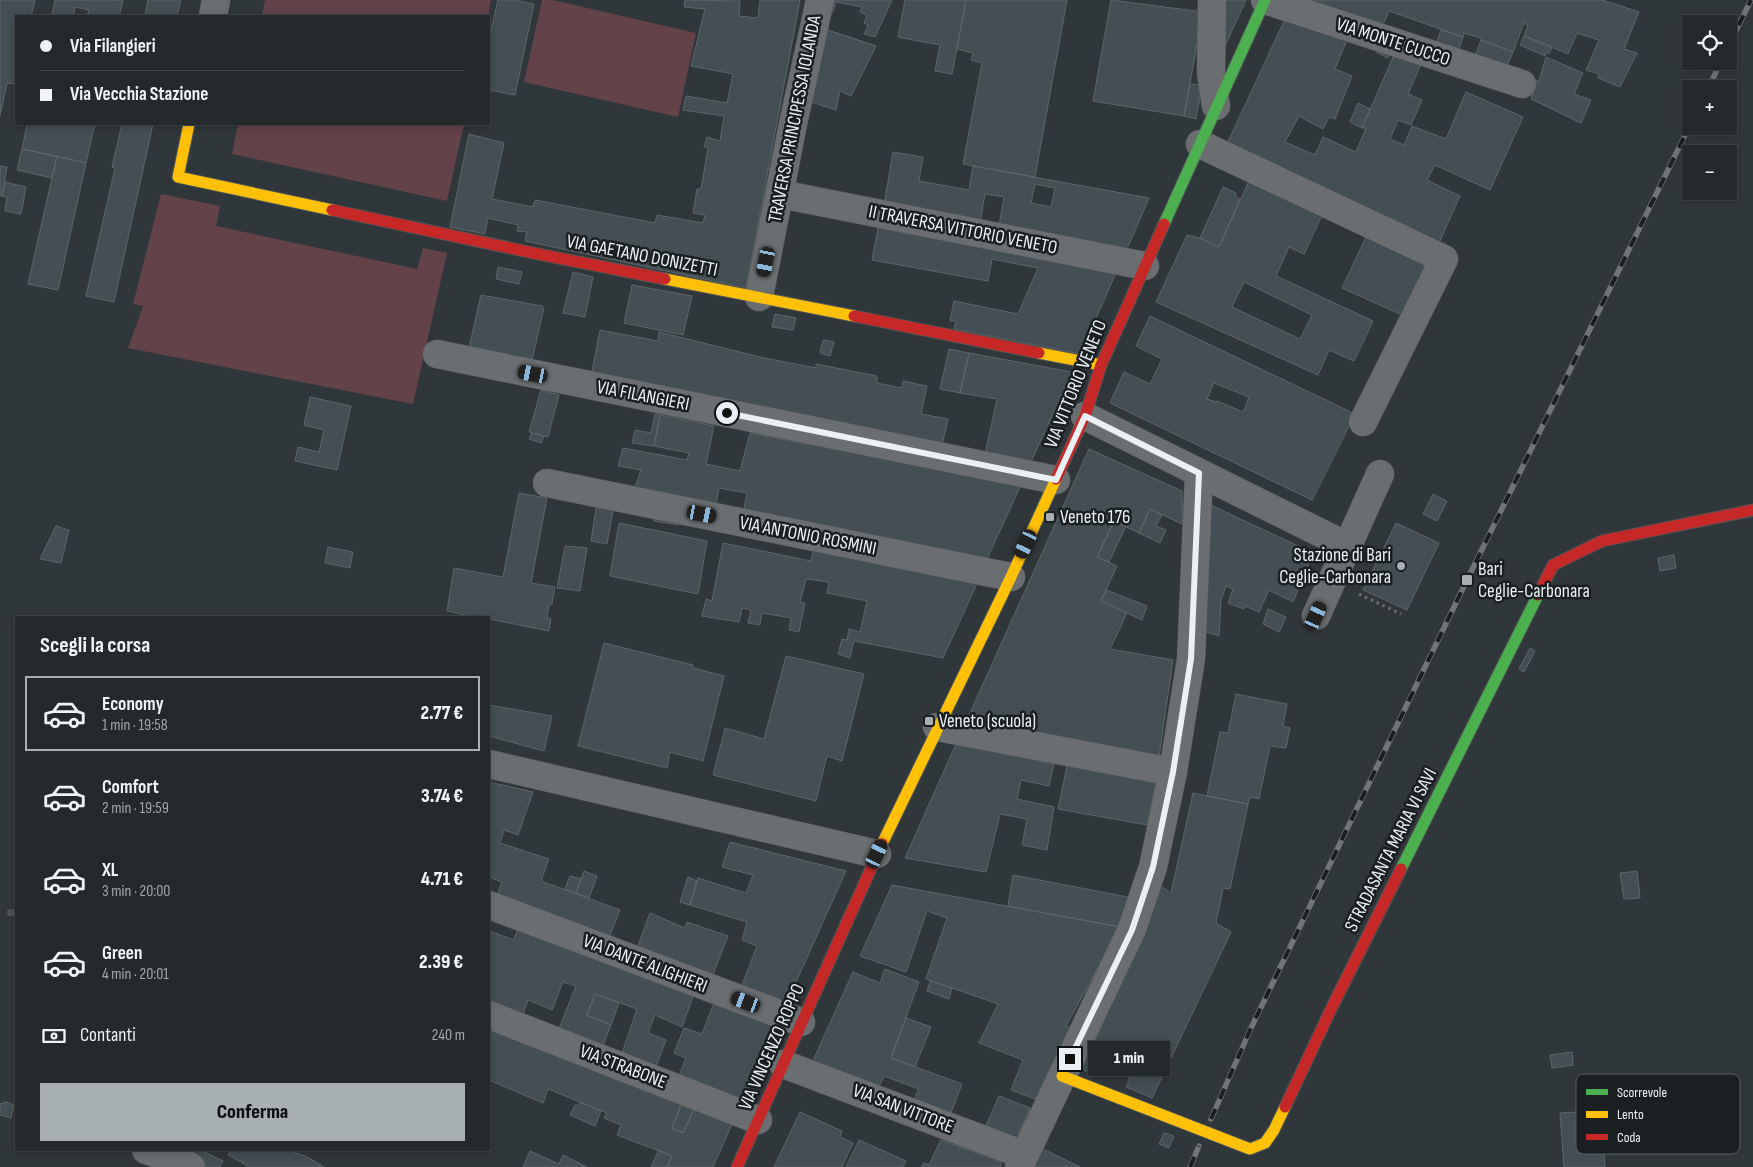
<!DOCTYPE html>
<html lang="it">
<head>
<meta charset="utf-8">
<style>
	body { margin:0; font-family:"Sofia Sans Condensed",sans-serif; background:#303538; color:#f1f3f6; height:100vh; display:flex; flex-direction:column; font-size:19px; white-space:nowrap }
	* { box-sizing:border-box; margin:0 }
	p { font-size:16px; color:#a3a6a9 }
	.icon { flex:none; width:28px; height:28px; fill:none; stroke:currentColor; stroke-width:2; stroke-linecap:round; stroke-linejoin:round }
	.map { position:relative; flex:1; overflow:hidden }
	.drawer { position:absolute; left:15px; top:616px; width:475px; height:535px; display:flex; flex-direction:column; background:#24292c; border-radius:0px; box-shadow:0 2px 8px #0003,0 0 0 1px #414548 }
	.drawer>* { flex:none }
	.hud { position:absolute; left:15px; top:15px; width:475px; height:110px; border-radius:0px; box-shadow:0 2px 8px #0003,0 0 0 1px #414548; display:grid; align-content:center; height:110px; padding:0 25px; background:#24292c }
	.tools { position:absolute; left:1682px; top:15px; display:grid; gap:10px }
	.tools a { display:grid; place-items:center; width:55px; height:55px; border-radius:0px; background:#24292c; box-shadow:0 2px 8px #0003,0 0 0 1px #414548; font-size:25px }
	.end { position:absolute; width:22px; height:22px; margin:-11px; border:6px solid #eaf1f5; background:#111; box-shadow:0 0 0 2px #111 }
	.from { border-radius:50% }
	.bubble { position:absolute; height:35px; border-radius:0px; background:#24292c; box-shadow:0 2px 8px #0003,0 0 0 1px #414548; font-size:16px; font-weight:800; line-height:35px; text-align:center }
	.car { position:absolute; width:15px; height:30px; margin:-15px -8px; border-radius:6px; box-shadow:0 0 4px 1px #0007; background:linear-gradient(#222 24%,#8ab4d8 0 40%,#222 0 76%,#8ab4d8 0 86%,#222 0) }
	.hud b { display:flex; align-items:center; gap:18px; height:48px; font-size:19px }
	.hud b+b { border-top:1px solid #414548 }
	.hud i { width:12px; height:12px; background:#f1f3f6 }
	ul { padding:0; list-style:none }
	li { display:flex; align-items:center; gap:15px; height:75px; margin:0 10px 8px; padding:0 15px; border:2px solid transparent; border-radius:0px }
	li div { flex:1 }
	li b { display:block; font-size:19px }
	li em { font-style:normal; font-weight:800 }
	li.on { border-color:#a9b0b4 }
	li>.icon { width:45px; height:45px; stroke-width:1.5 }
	h2 { padding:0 25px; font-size:22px; line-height:60px }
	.pay { display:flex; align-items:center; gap:12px; height:55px; padding:0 25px; font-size:19px }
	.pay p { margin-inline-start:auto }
	.action { display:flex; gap:10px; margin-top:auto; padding:10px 25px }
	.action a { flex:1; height:58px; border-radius:0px; background:#a9b0b4; color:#111; font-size:20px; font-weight:800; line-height:58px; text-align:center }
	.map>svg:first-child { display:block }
</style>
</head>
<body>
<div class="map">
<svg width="1753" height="1167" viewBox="0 0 1753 1167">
	<rect width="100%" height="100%" fill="#30373a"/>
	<path fill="#634349" d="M265,0H491L488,16H262Z
		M542,0H553L696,33L678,117L524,82Z
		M238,124H464L447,201L232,154Z
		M161,194L220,206L216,226L417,269L423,248L447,253L413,404L128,348L143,306L133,304Z"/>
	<path fill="#434f54" stroke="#5f6568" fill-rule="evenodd" d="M0,0H35L31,16H16V84L7,83L0,116Z
		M55,0H116L123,1L119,16H87L89,10L75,7L73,16H52Z
		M148,0H181L177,16H145Z
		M498,0H515L534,4L515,95L489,90V40Z
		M685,0L740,1L739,16L758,18L760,0H800L746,288L525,241L527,232L517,231L518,225L488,218L485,234L450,227L469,134L504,143L492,199L533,207L535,200L655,223L657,215L703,223L705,215L693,213L697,189H701L708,148L704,147L707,137L720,141L724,116L683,110L686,96L727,103L733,74L691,66L705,9L684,7Z
		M824,0H892L875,37L864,34L868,25L864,23L867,15L860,12L862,7L836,2L833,12L823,8Z
		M905,0H966L952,74L935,71L940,45L898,37Z
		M966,0H1067L1035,177L963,164L982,63L971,60L973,53L957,49Z
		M1111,0L1203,12L1184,116L1093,101Z
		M1218,0H1246L1218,61Z
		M1294,0H1602L1639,12L1624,49L1637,53L1620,87L1598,78L1599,74L1586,70L1599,40L1577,33L1568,54L1524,36L1528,25L1524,23L1513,52L1481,40V38L1464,33L1463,37L1389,11L1381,29Z
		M1285,19L1348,37L1335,69L1352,76L1335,119L1329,117L1323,129L1299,116L1285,142L1315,155L1323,137L1356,152L1366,128H1362L1394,55L1421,64L1408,94L1422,100L1411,125L1398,120L1390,139L1404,145L1412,126L1446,139L1466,92L1523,117L1490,190L1435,165L1427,180L1460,196L1439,243L1226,146Z
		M819,27L876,46L851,96L840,91L836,110L805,100Z
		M1441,30L1463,37L1457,54L1435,47Z
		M1524,36L1552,47L1549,54L1546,52L1545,56L1520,45Z
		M1481,40L1513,52L1505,70L1474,59Z
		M1377,49L1389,53L1388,58L1376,52Z
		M1546,57L1583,73L1574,94L1591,100L1581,123L1531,99L1537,80L1539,81Z
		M1190,84L1202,85L1196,119L1184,116Z
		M1358,103L1370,109L1362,128L1350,122Z
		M27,124H95L86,163L22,149Z
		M122,124H153L114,302L86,296L115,168L112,167Z
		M22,149L57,156L52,178L17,170Z
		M893,152L923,157L919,181L969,190L973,166L1149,198L1127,249L999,226L1004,197L985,194L980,223L884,205ZM1035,184L1055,188L1051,207L1031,203Z
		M57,156L86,163L58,290L28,284Z
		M0,166L7,167L2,196H0Z
		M1249,181L1322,215L1304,254L1289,247L1276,276L1373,321L1354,361L1329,350L1318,375L1156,302L1187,235L1200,238L1219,247ZM1244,282L1312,315L1300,339L1232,307Z
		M5,182L26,187L21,214L5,211L7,197L2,196Z
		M1223,187L1236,193L1235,196L1240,199L1219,247L1200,238Z
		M878,228L1042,259L1116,273L1080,354L954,329L956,321H950L954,301L1018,314L1038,268L992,259L988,281L872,260Z
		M1367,235L1428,263L1402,315L1342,288Z
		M498,267L522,272L519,284L496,279Z
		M573,272L593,277L585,317L563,313Z
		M632,285L692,296L683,335L624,323Z
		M481,295L542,306L544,308L532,360L469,348Z
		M775,314L796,318L793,330L772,327Z
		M1150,316L1355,414L1312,500L1110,403L1124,372L1150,384L1162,359L1136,346ZM1214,383L1249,397L1243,412L1217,401L1216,402L1207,399Z
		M600,330L658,341L659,332L764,358L816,368V364L877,376V383L902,388L903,381L927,386L921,414L948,419L942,446L591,376Z
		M823,340L834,342L830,356L820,353Z
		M949,349L969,353L960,393L940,389Z
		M969,353L1072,372L1030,464L985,454L997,399L960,393Z
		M541,390L559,395L548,437L529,432Z
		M310,397L351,406L337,470L295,461L298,447L319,452L324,430L304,425Z
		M655,414L660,415L654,446L632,443L635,430L651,433Z
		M660,415L714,426L706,464L740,471L750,433L1021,485L987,559L743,514L747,493L719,488L715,509L633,494L641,470L618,466L623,448L687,460L689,453L654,446Z
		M532,433L544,436L541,443L529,439Z
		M1089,449L1182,491V524L1150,509L1139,533L1114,521L1097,557L1117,566L1101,601L1127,613L1110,649L1173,660L1159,757L965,724Z
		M519,493L547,498L531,583L555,587L552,604H549L547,618L551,619L549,631L489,619V618H479L447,611L454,568L503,577Z
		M1433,494L1447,501L1437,521L1423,514Z
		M1200,500L1313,553L1293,602L1269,590L1259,612L1245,606L1244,609L1228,603L1233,589L1226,586L1221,600L1219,636L1203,631Z
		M596,508L613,510L607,544L591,541Z
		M1150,509L1162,515L1156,526L1166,530L1160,543L1139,533Z
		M654,518L679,521L678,525L654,521Z
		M1114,521L1126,526L1109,562L1097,557Z
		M619,523L707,541L698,594L610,576Z
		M1396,523L1439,543L1407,610L1363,590Z
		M56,526L69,530L61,563L40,559Z
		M723,543L811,561L814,548L980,577L943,658L854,641L850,658L838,654L842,639L847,640L849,629L860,632L867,601L827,593L829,582L806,579L800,602L805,603L799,632L789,630L791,618L762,613L760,625L748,623L751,610L742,608L739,622L702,616L706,599L712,601Z
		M565,546L587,548L580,591L557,588Z
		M328,547L353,552L350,568L325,563Z
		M1674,555L1676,568L1660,571L1658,558Z
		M1106,590L1147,606L1142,620L1101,601Z
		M1268,609L1286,617L1279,632L1263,624Z
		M604,643L693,665V668L724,676L703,761L670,752L667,768L578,746Z
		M1530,648L1535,651L1524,672L1519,669Z
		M786,656L864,674L842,761L827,756L816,801L713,775L725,728L764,739Z
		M1236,694L1287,704L1283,726L1290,728L1286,748L1270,746L1259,799L1250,797L1248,804L1207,796L1220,732L1228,733Z
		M489,705L552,716L544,751L489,736Z
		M956,744L1054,764L1049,786L1021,780L1017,799L1054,807L1047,850L1022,845L1027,819L1000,814L986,872L905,858Z
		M1067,766L1156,783L1147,825L1058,809Z
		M489,782L533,792L518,835L504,830L500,843L549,859L541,881L620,910L607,943L495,901L502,882L489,877Z
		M1193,793L1248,804L1230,889L1223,888L1216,923L1231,932L1152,1098L1126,1087L1130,1078L1117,1071L1122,1058L1109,1054L1102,1064L1099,1063L1094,1075L1076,1066L1161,886L1171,893Z
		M730,842L846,871L783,1011L739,993L757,946L742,940L747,922L690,905L698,878L746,893L753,875L722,867Z
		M584,871L597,876L589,898L576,893Z
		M1637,871L1640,898L1624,899L1620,873Z
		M1013,875L1128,897L1120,927L1008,906Z
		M570,876L581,879L576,893L565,889Z
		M688,877L697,881L690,905L680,902Z
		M892,885L1120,927L1066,1026L1070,1028L1035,1099L1011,1090L1023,1060L979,1043L998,1004L926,979L947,918L927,911L906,972L860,956Z
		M8,910H16V915H8Z
		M650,913L685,928L687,922L728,936L710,982L635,954Z
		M518,928L694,994L682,1027L655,1015L648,1033L666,1040L655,1069L621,1056L637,1009L595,994L587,1015L611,1025L602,1048L558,1031L576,986L563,982L552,1010L528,1000L522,1017L489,1004V931L514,940Z
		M885,969L919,982L891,1058L962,1084L949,1118L912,1104L919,1089L884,1076L877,1090L811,1065L853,972L880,983Z
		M930,981L952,988L949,999L927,991Z
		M595,994L619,1003L611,1025L587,1015Z
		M714,1003L777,1025L742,1102L678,1078L686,1058L674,1053L684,1028L702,1034Z
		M906,1018L931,1027L915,1067L891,1058Z
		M489,1027L682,1102L672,1128L683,1133L695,1107L733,1122L713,1167H667L672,1156L617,1135L621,1125L604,1118L607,1113L548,1089L543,1103L489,1080Z
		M1572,1052L1573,1065L1552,1068L1550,1055Z
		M999,1096L1030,1108L1015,1142L984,1130Z
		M6,1102L14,1105L11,1118L0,1115V1104Z
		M580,1102L601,1111L595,1126L570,1115L575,1105L578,1106Z
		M682,1102L695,1107L683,1133L672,1128Z
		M800,1112L842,1131L840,1137L853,1143L842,1167H774Z
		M1578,1112L1579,1130L1602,1128L1605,1167H1564L1560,1113Z
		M1164,1133L1174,1136L1169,1148L1159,1144Z
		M859,1140L906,1161L903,1167H846Z
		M941,1140L1002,1162L1000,1167H922L924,1163L929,1165Z
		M1041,1148L1080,1167H1032Z
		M192,1150H200L223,1161L220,1167H197L191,1164Z
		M231,1150H288L307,1157L324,1167H250L228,1155Z
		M659,1150L672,1156L667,1167H651Z
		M530,1151L559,1164L563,1155L587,1167H523Z"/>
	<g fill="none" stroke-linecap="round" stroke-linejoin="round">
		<g stroke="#505557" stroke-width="29">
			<path id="street" d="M1212,0L1211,73L1216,106
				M1265,0L1522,84
				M213,16L216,0
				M1200,144L1444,259L1363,422
				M780,194L1145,266
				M759,297L793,124L820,0
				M437,354L1056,480
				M1085,416L1347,546
				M547,483L1011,577
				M1316,616L1380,474
				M937,727L1173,772
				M489,764L877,854
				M489,905L801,1022
				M489,1015L758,1120
				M783,1064L1024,1155
				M146,1150L182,1162L191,1167
				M1019,1167L1132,929L1153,867L1173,772L1191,659L1199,473"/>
		</g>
		<g stroke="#505557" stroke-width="13">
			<path id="fast" d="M1164,224L1265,0
				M1401,869L1538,595"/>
		</g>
		<g stroke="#505557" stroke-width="13">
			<path id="slow" d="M189,124L178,177L332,210
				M665,279L854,316
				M1039,353L1101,365
				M882,844L1011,577L1056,479
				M1062,1076L1250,1149L1265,1143L1274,1130L1285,1107"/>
		</g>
		<g stroke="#505557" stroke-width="13">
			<path id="jam" d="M332,210L538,254L665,279
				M854,316L1039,353
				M1056,479L1085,416L1101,365L1164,224
				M1538,595L1553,565L1602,541L1753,510
				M1285,1107L1332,1007L1401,869
				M737,1167L882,844"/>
		</g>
		<path stroke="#6b6f71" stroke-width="3" stroke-dasharray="2.5 4" stroke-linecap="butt" d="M1359,594L1401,614"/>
		<use href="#street" stroke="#6a6e70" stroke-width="28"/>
		<use href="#fast" stroke="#4caf50" stroke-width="11"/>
		<use href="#slow" stroke="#ffc107" stroke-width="11"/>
		<use href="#jam" stroke="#c62828" stroke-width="11"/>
		<g stroke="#707577" stroke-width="5.5">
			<path id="rail" d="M1729,45L1751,0
				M1708,89L1721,61
				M1211,1119L1251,1028L1467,580L1691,123
				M1190,1167L1199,1146"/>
		</g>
		<use href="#rail" stroke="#1a1f21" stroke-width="4" stroke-dasharray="11" stroke-linecap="butt"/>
	</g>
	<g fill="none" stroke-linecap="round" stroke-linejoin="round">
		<path stroke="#eaf1f5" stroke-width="6" d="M727,413L1056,480L1085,416L1199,473L1191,659L1173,772L1153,867L1132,930L1070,1059"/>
	</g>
	<g fill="#a9b0b4" stroke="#1a1f21" stroke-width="2">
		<rect x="1045" y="512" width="10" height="10" rx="2.5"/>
		<circle cx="1401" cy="566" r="5"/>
		<rect x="1461" y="574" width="12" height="12" rx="2.5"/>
		<rect x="924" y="716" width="10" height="10" rx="2.5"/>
	</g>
	<g text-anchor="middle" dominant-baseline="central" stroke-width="5" stroke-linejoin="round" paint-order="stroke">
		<g font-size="19" fill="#eaf1f5" stroke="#1a1f21">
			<text transform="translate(1393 42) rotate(18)">VIA MONTE CUCCO</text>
			<text transform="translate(795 119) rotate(-79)">TRAVERSA PRINCIPESSA IOLANDA</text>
			<text transform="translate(963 230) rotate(11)">II TRAVERSA VITTORIO VENETO</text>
			<text transform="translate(642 256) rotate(11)">VIA GAETANO DONIZETTI</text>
			<text transform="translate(1076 384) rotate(-68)">VIA VITTORIO VENETO</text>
			<text transform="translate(643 396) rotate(11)">VIA FILANGIERI</text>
			<text transform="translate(808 536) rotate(11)">VIA ANTONIO ROSMINI</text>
			<text transform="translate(1391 850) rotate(-63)">STRADASANTA MARIA VI SAVI</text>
			<text transform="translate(645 964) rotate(21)">VIA DANTE ALIGHIERI</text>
			<text transform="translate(772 1047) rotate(-66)">VIA VINCENZO ROPPO</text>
			<text transform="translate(623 1067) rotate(21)">VIA STRABONE</text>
			<text transform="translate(903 1109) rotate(21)">VIA SAN VITTORE</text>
		</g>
		<g font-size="19" fill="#eaf1f5" stroke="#1a1f21" text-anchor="start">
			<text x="1060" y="517">Veneto 176</text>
			<text x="1391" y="555" text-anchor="end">Stazione di Bari<tspan x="1391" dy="22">Ceglie-Carbonara</tspan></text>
			<text x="1478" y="569">Bari<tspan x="1478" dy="22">Ceglie-Carbonara</tspan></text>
			<text x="939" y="721">Veneto (scuola)</text>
		</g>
	</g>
	<rect x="1576" y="1074" width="164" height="80" rx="8" fill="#1a1f21" stroke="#585e61" stroke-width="1"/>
	<rect x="1586" y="1089" width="22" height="6" fill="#4caf50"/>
	<rect x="1586" y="1111" width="22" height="7" fill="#ffc107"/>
	<rect x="1586" y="1134" width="22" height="6" fill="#c62828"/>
	<g font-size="14" fill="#eaf1f5">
		<text x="1617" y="1097">Scorrevole</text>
		<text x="1617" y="1119">Lento</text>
		<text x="1617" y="1142">Coda</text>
	</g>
</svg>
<div class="tools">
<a><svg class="icon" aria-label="locate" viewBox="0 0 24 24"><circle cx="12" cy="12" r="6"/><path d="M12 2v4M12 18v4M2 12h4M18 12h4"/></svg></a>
<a>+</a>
<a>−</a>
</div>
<i class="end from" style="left:727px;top:413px"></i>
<i class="end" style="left:1070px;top:1059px"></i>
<div class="bubble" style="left:1088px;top:1041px;width:82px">1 min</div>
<i class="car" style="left:766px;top:262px;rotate:191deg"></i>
<i class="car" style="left:533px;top:374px;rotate:281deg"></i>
<i class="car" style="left:702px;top:514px;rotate:101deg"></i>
<i class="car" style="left:1026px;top:544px;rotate:205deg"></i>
<i class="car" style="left:1316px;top:616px;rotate:24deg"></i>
<i class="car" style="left:877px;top:854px;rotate:25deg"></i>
<i class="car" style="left:746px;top:1002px;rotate:291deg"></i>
<div class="hud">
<b><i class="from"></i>Via Filangieri</b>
<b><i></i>Via Vecchia Stazione</b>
</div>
<section class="drawer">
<h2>Scegli la corsa</h2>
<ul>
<li class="on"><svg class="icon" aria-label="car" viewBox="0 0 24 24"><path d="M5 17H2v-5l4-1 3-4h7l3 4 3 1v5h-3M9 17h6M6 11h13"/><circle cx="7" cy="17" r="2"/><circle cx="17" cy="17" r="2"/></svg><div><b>Economy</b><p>1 min · 19:58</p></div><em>2.77 €</em></li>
<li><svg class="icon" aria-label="car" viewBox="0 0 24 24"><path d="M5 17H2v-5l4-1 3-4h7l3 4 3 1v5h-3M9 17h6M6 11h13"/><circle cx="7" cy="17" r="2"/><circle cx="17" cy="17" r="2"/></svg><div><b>Comfort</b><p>2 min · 19:59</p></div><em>3.74 €</em></li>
<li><svg class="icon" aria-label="car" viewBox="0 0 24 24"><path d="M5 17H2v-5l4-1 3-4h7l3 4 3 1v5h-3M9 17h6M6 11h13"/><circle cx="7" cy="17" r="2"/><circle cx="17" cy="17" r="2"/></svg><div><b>XL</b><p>3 min · 20:00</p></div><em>4.71 €</em></li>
<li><svg class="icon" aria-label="car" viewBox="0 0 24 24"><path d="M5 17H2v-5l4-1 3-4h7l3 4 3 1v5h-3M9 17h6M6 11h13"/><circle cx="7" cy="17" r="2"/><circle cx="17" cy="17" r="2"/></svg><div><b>Green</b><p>4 min · 20:01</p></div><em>2.39 €</em></li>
</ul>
<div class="pay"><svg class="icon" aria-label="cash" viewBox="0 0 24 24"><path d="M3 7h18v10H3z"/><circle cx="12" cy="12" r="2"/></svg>Contanti<p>240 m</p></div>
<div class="action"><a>Conferma</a></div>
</section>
</div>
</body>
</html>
